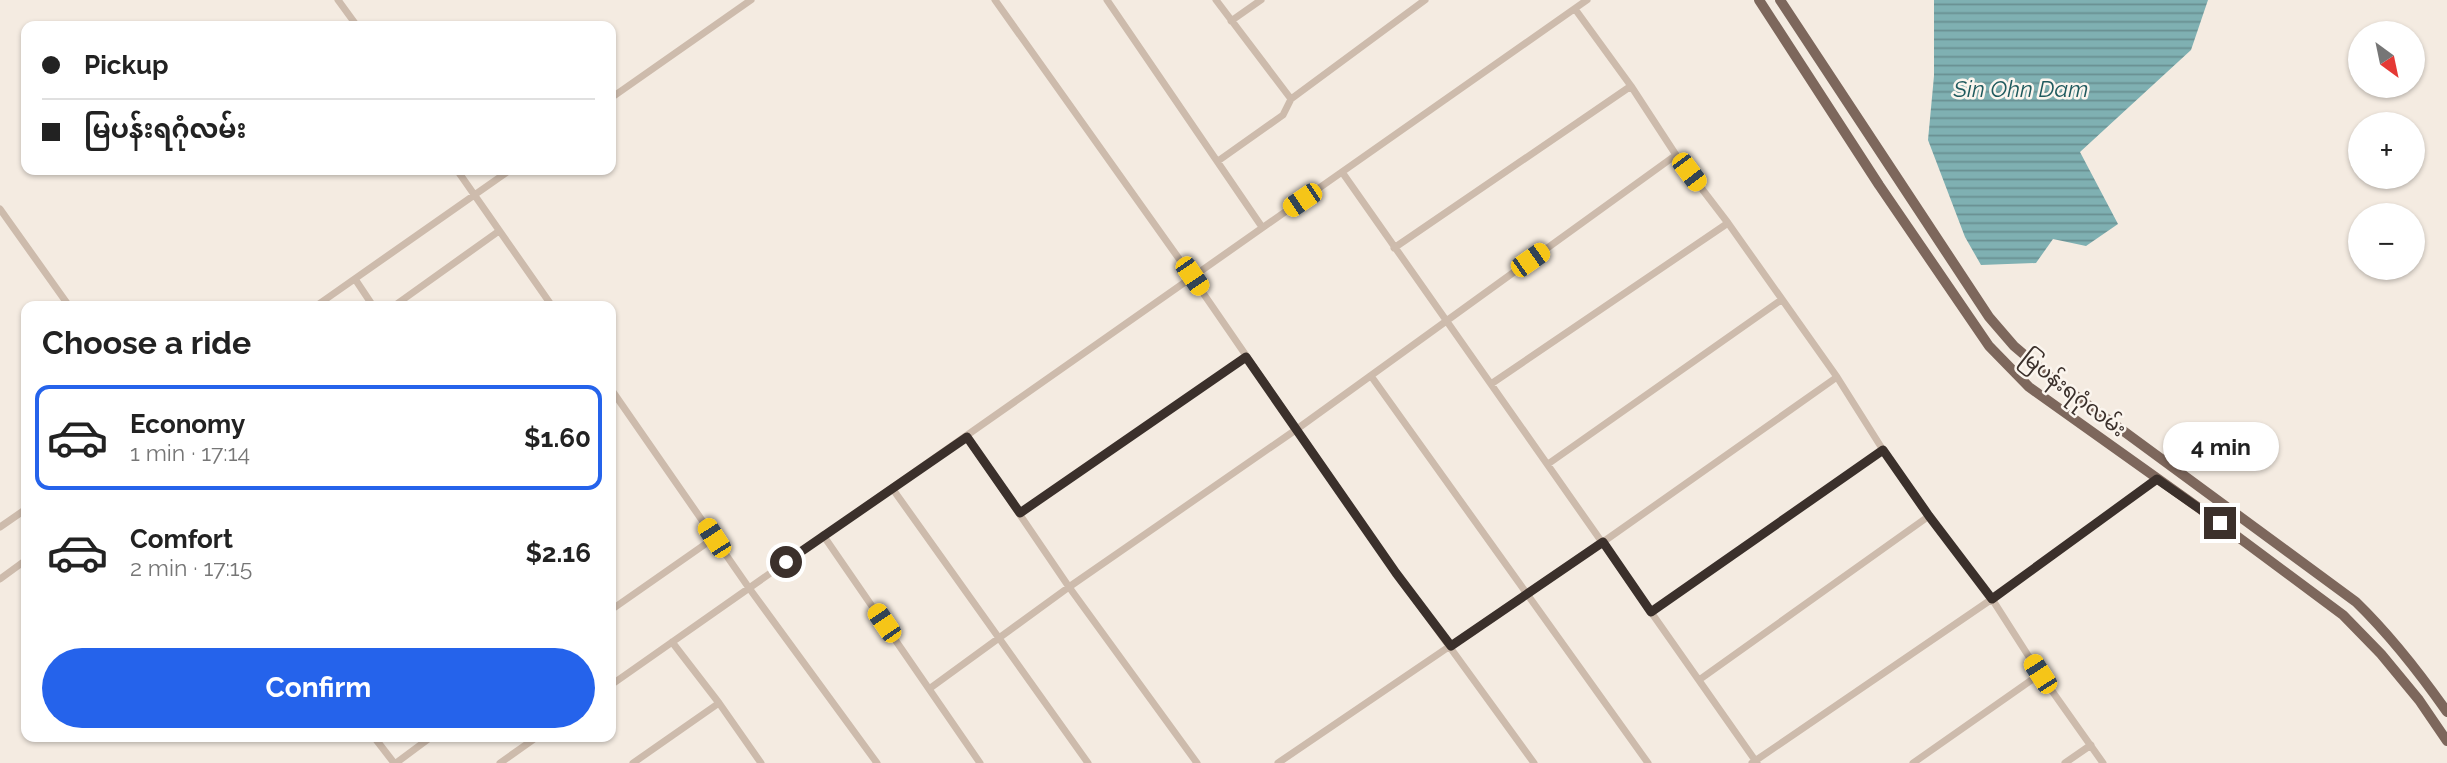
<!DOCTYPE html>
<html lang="en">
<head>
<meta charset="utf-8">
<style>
	body { margin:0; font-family:Raleway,"Noto Sans Myanmar",sans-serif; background:#f2f2f2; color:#222; height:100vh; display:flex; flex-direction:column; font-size:26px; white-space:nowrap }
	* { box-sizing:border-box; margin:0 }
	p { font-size:23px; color:#767676 }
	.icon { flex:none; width:38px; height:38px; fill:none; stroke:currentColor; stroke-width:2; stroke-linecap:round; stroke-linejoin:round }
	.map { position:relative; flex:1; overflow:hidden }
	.side { position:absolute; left:21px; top:301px; width:595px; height:441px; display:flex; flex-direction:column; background:#fff; border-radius:14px; box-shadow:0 2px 5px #0004 }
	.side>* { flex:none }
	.banner { position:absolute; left:21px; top:21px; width:595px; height:154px; border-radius:14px; box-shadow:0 2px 5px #0004; display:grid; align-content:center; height:154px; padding:0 21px; background:#fff }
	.needle { width:46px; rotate:147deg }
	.buttons { position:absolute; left:2348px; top:21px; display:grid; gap:14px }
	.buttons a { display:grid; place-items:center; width:77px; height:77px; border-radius:50%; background:#fff; box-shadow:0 2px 5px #0004; font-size:35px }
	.end { position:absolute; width:32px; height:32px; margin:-16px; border:9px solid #3b302b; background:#fff; box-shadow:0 0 0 4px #fff }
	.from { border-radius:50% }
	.bubble { position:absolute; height:49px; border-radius:24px; background:#fff; box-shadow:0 2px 5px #0004; font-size:23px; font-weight:700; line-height:49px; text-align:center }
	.car { position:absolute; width:21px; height:42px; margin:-21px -10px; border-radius:9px; box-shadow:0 0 5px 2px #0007; background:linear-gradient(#f5c518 24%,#345 0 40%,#f5c518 0 76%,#345 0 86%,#f5c518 0) }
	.banner b { display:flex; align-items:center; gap:24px; height:66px; font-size:26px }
	.banner b+b { border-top:2px solid #e0e0e0 }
	.banner i { width:18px; height:18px; background:#222 }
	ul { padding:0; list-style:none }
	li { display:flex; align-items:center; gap:21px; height:105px; margin:0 14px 10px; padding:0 7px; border:4px solid transparent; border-radius:14px }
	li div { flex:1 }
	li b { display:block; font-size:26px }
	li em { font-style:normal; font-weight:700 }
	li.on { border-color:#2563eb }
	li>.icon { width:63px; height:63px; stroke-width:1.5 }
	h2 { padding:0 21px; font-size:32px; line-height:84px }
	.primary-button { display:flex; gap:14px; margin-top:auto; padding:14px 21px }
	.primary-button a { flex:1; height:80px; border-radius:42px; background:#2563eb; color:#fff; font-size:28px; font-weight:700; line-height:80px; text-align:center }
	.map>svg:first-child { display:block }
</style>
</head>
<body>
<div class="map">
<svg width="2447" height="763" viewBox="0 0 2447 763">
	<defs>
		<pattern id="water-rules" width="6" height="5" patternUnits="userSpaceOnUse" patternTransform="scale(1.75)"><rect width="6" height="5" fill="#7fb0b2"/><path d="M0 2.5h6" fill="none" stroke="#699091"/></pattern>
	</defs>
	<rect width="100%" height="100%" fill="#f4ebe1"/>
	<path fill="url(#water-rules)" d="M1934,0H2208L2191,50L2080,152L2118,224L2086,246L2053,239L2036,263L1981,265L1965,237L1928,140L1934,76Z"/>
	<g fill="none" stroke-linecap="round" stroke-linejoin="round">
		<path stroke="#cdbbac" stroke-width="7" d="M338,0L357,26
			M995,0L1192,277L1396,573L1534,763
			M1107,0L1262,227
			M1216,0L1291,99L1425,0
			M1575,9L1631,86L1676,155L1728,223L1837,377L1883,450L1929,516L1992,599L2040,674L2103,763
			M1231,21L1261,0
			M611,98L751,0
			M1218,161L1283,115L1291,99
			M457,170L552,306
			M1342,172L1757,763
			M0,209L69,306
			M1394,248L1631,86
			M355,279L373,306
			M316,306L510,170
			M394,306L499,231
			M1371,376L1648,763
			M1491,384L1728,223
			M611,389L749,588L877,763
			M967,437L1069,587L1197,763
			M1548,464L1781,300
			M892,488L1088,763
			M1020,513L1246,357
			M0,527L26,509
			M823,535L980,763
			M0,579L26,560
			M611,610L714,538
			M1651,612L1883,450
			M672,642L719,703L761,763
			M1699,680L1929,516
			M611,685L1587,0
			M929,689L1069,587L1297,429L1676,155
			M374,737L394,763
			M396,763L431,737
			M500,763L537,737
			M633,763L719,703
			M1278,763L1603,542L1837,377
			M1752,763L1992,599L2157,479
			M1913,763L2040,674
			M2065,763L2091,745"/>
		<path stroke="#7d675c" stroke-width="10" d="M1759,0L1879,185L1989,346L2029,387L2199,508L2343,615L2381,654L2419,700L2447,741
			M1780,0L1989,317L2014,346L2054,380L2356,602C2391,636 2419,672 2447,712"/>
	</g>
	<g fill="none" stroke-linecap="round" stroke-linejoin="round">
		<path stroke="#3b302b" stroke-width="9" d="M786,562L967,437L1020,513L1246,357L1396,573L1451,646L1603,542L1651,612L1883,450L1929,516L1992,599L2157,479L2220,523"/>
	</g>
	<g text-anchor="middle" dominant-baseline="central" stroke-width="5" stroke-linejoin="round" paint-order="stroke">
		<g font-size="21" fill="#3b302b" stroke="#fbf5ee">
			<text transform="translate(2074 393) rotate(38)">မြပန်းရဂုံလမ်း</text>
		</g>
		<g font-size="23" font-style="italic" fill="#1f5a5e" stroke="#fbf5ee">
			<text x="2021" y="88">Sin Ohn Dam</text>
		</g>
	</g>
</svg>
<div class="buttons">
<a><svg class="needle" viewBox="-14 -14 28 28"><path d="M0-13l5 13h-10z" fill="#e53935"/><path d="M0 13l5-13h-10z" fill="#767676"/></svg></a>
<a>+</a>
<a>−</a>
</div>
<i class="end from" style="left:786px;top:562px"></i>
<i class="end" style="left:2220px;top:523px"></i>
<div class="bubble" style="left:2163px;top:422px;width:116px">4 min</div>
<i class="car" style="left:1689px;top:172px;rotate:143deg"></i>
<i class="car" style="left:1302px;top:200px;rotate:236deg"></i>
<i class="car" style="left:1530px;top:260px;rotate:55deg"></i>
<i class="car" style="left:1192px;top:276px;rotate:146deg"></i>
<i class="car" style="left:714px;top:538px;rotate:327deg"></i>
<i class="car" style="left:884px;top:623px;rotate:326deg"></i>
<i class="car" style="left:2040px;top:674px;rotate:327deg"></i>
<div class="banner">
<b><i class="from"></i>Pickup</b>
<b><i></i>မြပန်းရဂုံလမ်း</b>
</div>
<section class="side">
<h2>Choose a ride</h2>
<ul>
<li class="on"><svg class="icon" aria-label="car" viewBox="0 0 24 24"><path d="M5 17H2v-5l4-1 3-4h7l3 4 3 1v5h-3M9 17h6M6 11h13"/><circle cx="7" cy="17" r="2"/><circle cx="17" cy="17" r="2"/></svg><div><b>Economy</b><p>1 min · 17:14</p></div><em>$1.60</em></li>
<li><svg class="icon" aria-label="car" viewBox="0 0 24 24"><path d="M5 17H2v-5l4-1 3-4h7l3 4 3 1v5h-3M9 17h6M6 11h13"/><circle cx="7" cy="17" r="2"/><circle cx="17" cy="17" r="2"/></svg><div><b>Comfort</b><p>2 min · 17:15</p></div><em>$2.16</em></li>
</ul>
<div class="primary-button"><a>Confirm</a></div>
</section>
</div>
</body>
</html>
